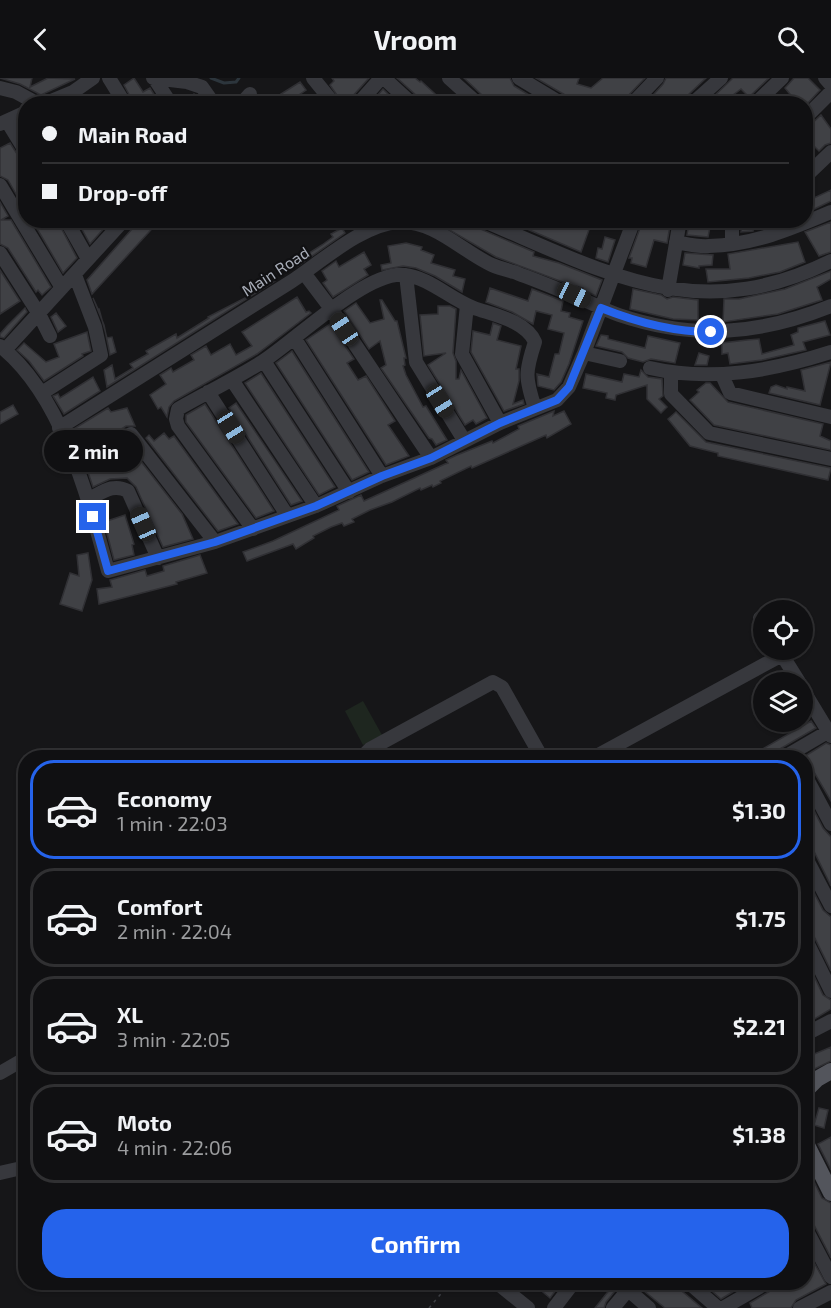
<!DOCTYPE html>
<html lang="en">
<head>
<meta charset="utf-8">
<style>
	body { margin:0; font-family:"Exo 2",sans-serif; background:#19191b; color:#f1f3f6; height:100vh; display:flex; flex-direction:column; font-size:22px; white-space:nowrap }
	* { box-sizing:border-box; margin:0 }
	p { font-size:20px; color:#9c9d9f }
	.icon { flex:none; width:33px; height:33px; fill:none; stroke:currentColor; stroke-width:2; stroke-linecap:round; stroke-linejoin:round }
	.map { position:relative; flex:1; overflow:hidden }
	.drawer { position:absolute; left:18px; top:672px; width:795px; height:540px; display:flex; flex-direction:column; background:#101012; border-radius:24px; box-shadow:0 2px 4px #0004,0 0 0 2px #303032 }
	.drawer>* { flex:none }
	.hud { position:absolute; left:18px; top:18px; width:795px; height:132px; border-radius:24px; box-shadow:0 2px 4px #0004,0 0 0 2px #303032; display:grid; align-content:center; height:132px; padding:0 24px; background:#101012 }
	.fabs { position:absolute; left:753px; top:522px; display:grid; gap:12px }
	.fabs a { display:grid; place-items:center; width:60px; height:60px; border-radius:50%; background:#101012; box-shadow:0 2px 4px #0004,0 0 0 2px #303032; font-size:30px }
	.end { position:absolute; width:27px; height:27px; margin:-14px; border:8px solid #2563eb; background:#fff; box-shadow:0 0 0 3px #fff }
	.from { border-radius:50% }
	.bubble { position:absolute; height:42px; border-radius:21px; background:#101012; box-shadow:0 2px 4px #0004,0 0 0 2px #303032; font-size:20px; font-weight:700; line-height:42px; text-align:center }
	.car { position:absolute; width:18px; height:36px; margin:-18px -9px; border-radius:8px; box-shadow:0 0 4px 2px #0007; background:linear-gradient(#222 24%,#8ab4d8 0 40%,#222 0 76%,#8ab4d8 0 86%,#222 0) }
	.hud b { display:flex; align-items:center; gap:21px; height:57px; font-size:22px }
	.hud b+b { border-top:2px solid #303032 }
	.hud i { width:15px; height:15px; background:#f1f3f6 }
	ul { padding:10px 0 0; list-style:none }
	li { display:flex; align-items:center; gap:18px; height:99px; margin:0 12px 9px; padding:0 12px; border:3px solid #303032; border-radius:24px }
	li div { flex:1 }
	li b { display:block; font-size:22px }
	li em { font-style:normal; font-weight:700 }
	li.selected { border-color:#2563eb }
	li>.icon { width:54px; height:54px; stroke-width:1.5 }
	.action { display:flex; gap:12px; margin-top:auto; padding:12px 24px }
	.action a { flex:1; height:69px; border-radius:24px; background:#2563eb; color:#fff; font-size:24px; font-weight:700; line-height:69px; text-align:center }
	header { display:flex; justify-content:space-between; align-items:center; height:78px; padding:0 24px; background:#101012; font-size:27px; font-weight:700 }
	.map>svg:first-child { display:block }
</style>
</head>
<body>
<header><svg class="icon" aria-label="back" viewBox="0 0 24 24"><path d="M15 5l-7 7 7 7"/></svg>Vroom<svg class="icon" aria-label="search" viewBox="0 0 24 24"><circle cx="10" cy="10" r="6"/><path d="M15 15l6 6"/></svg></header>
<div class="map">
<svg width="831" height="1230" viewBox="0 0 831 1230">
	<rect width="100%" height="100%" fill="#161618"/>
	<path fill="#1e261f" d="M363,623L382,657L363,667L345,633Z"/>
	<g fill="none" stroke-linecap="round" stroke-linejoin="round">
		<path stroke="#2c353c" stroke-width="3" d="M211,0L224,5L236,4L239,0"/>
	</g>
	<path fill="#404145" stroke="#303034" stroke-width="1.5" d="M0,0H32L30,9L48,0L75,1L41,17L20,6Z
		M134,0L143,14L150,10L160,26H134L124,7Z
		M332,0H369L351,20L349,26H343L330,7L334,3Z
		M397,0H415L420,4L421,3L446,26H421L418,19Z
		M464,0H510L514,8L544,26H511L506,22L504,26H487L484,19Z
		M536,0H579L577,6L591,10L603,0H645L626,20L623,26H571L567,18Z
		M666,0H706L686,19L683,26H645L663,6Z
		M733,0H769L749,19L741,11L721,26H716L712,20Z
		M794,0H808L820,12L807,26H798L785,10Z
		M300,4L306,12L287,25L281,16Z
		M383,11L398,26H370Z
		M194,16L203,26H180Z
		M821,37L831,51V65L825,67L819,73L810,64L806,68V51Z
		M10,65L19,79L26,83L24,130L8,102L0,98V70Z
		M831,112V123L806,135V122L813,118L814,120Z
		M0,124L8,138L1,142H11L51,209L42,217L38,212L36,214L8,170L0,166Z
		M32,142H57L77,180L63,195Z
		M77,142H104L107,147L90,166Z
		M140,142H160L92,216L87,202Z
		M473,142L478,150L534,174L533,178L559,185L602,202L596,218L583,212V210L568,206L496,179L434,143Z
		M506,142H577L591,146L581,174Z
		M643,142H671L667,165L654,162L646,189L631,185L632,180H629Z
		M743,142H755L753,153L741,154Z
		M831,144V174L819,178L805,154Z
		M689,145L710,149L708,159L687,157Z
		M342,150L345,155L298,188L295,184L322,167L333,159L331,156Z
		M605,159L615,162L608,184L596,180L598,170L602,171Z
		M798,164L805,184L780,194L749,200L708,204L706,191H730L728,176Z
		M406,165L422,169L421,172L434,177L431,185L455,192L453,198L465,201L462,214L435,198L416,190L403,188L382,192L381,187L391,185L388,168Z
		M364,174L371,187L364,191L368,197L333,219L323,205L327,202L322,193L336,183L339,189Z
		M685,175L713,177L712,187L699,188V190L683,187Z
		M0,192L20,223L0,236Z
		M831,193V201L817,209L822,222L778,236L723,244L724,221H739L785,211Z
		M274,201L275,203L107,309L104,292L112,287L115,301L133,290L130,286L148,276L146,273L176,256L177,260L209,240L208,239L247,219L244,213L252,208L255,213Z
		M490,210L528,223L532,211L563,223L561,233L570,235L569,239L583,243L569,286L561,304L554,312L538,308L537,296L549,299L555,276H559L564,255L548,251L552,237L536,233L533,246L512,234L486,224Z
		M633,211L661,217L667,221L673,219L698,222V242L673,241L630,231Z
		M297,219L306,234L309,233L311,235L257,276L174,323L169,329L167,339L161,329L158,331L150,317L166,306L160,297L171,290L173,294L194,282L191,277L206,268L211,277L230,266L236,277L252,268L242,254Z
		M93,220L98,231H99L107,260L112,259L116,274L110,277L104,247Z
		M380,222H382L395,243H397L406,280H404L405,287L403,288L406,297L423,329L426,328L447,362L436,367L432,361L429,360L381,290L386,287L380,263L369,271L344,233L356,225L370,245L384,241Z
		M438,228H450L456,231L453,275L456,283V301H459L461,292L487,340L476,346L473,342L465,347L428,287L446,275L424,278L420,237L438,236Z
		M25,230L27,234L4,260L0,259V256L7,248Z
		M56,235L66,248L58,254L51,239Z
		M825,243L830,257L803,264L806,272L762,282L730,286L728,275L722,276V265L747,262L759,261L762,276L794,267L791,257L798,254V250Z
		M493,245L501,248L497,262L521,268L516,291H519V303L513,326L523,322L524,326L504,333L471,274L473,253L490,257Z
		M330,246L354,281L347,285L358,302L366,298L395,343L388,347L409,378L386,387L306,262Z
		M87,254L91,273L82,276L83,278L44,303L29,283L17,272L24,265L46,284L59,279L54,266Z
		M601,257L608,258V261L645,270L648,258L680,265L675,285L651,281L643,284L628,280L622,274L596,268Z
		M292,273L369,394L352,402L276,285Z
		M699,275L709,278L707,287H695Z
		M831,284L820,327L769,315L771,309L776,307L787,311V309L805,313L801,292Z
		M641,292L648,299L662,301L663,318L659,321L667,329L661,335L647,321V307L616,317L615,322L606,320L607,315L583,310L586,296L622,304L624,296L639,299Z
		M261,295L335,409L319,417L245,305Z
		M93,299L100,313L64,336L53,318L58,316L60,320Z
		M706,305H710L728,324L823,346L820,358L831,363V372L714,347L690,322L699,314L697,312Z
		M236,325L302,423L291,427L229,330Z
		M205,326L274,433L256,440L186,344V337Z
		M13,327L18,336L0,346V334Z
		M108,330L111,334L127,330L135,348H126L81,377L72,352Z
		M554,333L553,338L564,333L571,346L547,360L546,357L472,390L471,388L440,403L441,405L433,409L432,407L421,412L420,410L392,424L370,432L352,441L354,444L344,448L342,445L331,449L313,458L314,460L296,471L293,466L247,483L243,474L273,463L339,432L337,428L361,417L364,423L445,386L448,385L446,382L457,377L492,363L493,365L519,351L518,348Z
		M676,334L706,364L831,390L828,402L718,378V375L690,368L668,341Z
		M164,355L169,361L174,358L238,446L218,453L146,360L149,357L154,363Z
		M129,368L182,436L193,461L163,469L136,409L127,400L110,401L93,409L88,394Z
		M125,437L134,466L132,467L134,477L114,482L104,444Z
		M88,475L92,502L82,533L60,526L70,495L79,498L77,477Z
		M200,477L207,495L176,504L177,506L99,526L97,511L112,509L110,502L145,492L147,498L164,493L163,488Z
		M811,643L816,650L778,672L774,679L747,680Z
		M826,665L831,667V723L814,694L806,690V680H802Z
		M806,717L823,750L831,759V808L806,757Z
		M806,799L823,832L831,839V893L806,842Z
		M806,881L823,917L831,922V931L806,946V936L809,934L806,927Z
		M806,965L812,977L831,969V983L812,992L806,998Z
		M819,1030L828,1032L824,1050L814,1047Z
		M831,1059V1092L818,1066Z
		M806,1087L822,1120L831,1125V1180L814,1147L806,1135Z
		M806,1170L826,1206L796,1222L791,1230H752L750,1225L772,1212L777,1204H806Z
		M531,1204H562L550,1220Z
		M633,1204H671L702,1230H665Z
		M708,1204H749L721,1221L704,1206Z
		M611,1210L615,1213L606,1224L604,1230H595Z"/>
	<g fill="none" stroke-linecap="round" stroke-linejoin="round">
		<path stroke="#3d3f44" stroke-width="1.5" stroke-dasharray="3 4.5" stroke-linecap="butt" d="M429,1230L445,1211"/>
		<path stroke="#37383d" stroke-width="14" d="M109,0L125,26
			M153,0L187,4L202,9L214,26
			M154,0L171,26
			M313,0L334,26
			M384,0L412,26
			M449,0L478,26
			M519,0L562,26
			M825,0L831,7
			M0,10L16,14L38,26
			M44,26L73,14L93,0
			M241,26L250,16
			M358,26L381,0
			M632,26L657,0
			M692,26L721,0
			M755,26L782,0
			M806,39L831,14
			M7,43L26,74
			M0,46L26,34
			M806,98L831,74
			M0,107L62,210
			M66,142L88,181
			M482,142C607,195 697,249 831,183
			M732,142V165
			M676,164C687,166 698,169 709,168C753,167 791,151 831,134
			M0,175L39,236L50,258
			M304,195L332,232L431,380
			M406,197L416,284L464,362
			M668,212L680,142
			M467,227L462,276L500,345
			M295,261L382,398
			M0,268C62,317 88,419 108,493L215,464L316,428L382,398L431,380L500,345L557,322L569,309L584,275L634,142
			M5,272L124,142
			M584,275L620,283
			M264,283L349,414
			M650,290C710,304 772,293 831,274
			M671,295V316L709,355L831,381
			M722,297L730,315L831,339
			M232,302L316,428
			M208,314L287,437
			M42,315L101,277L95,249L75,197
			M59,350C136,302 212,253 289,205C320,185 362,146 399,144C434,142 463,174 492,187C499,190 507,192 514,194C532,201 551,208 569,216C586,222 602,231 619,237C693,262 759,257 831,228
			M77,390L131,356L215,464
			M89,421C103,414 113,405 128,413L158,480
			M253,451L178,348L176,341L178,331C206,315 235,301 262,284C295,263 366,193 404,197C429,199 450,221 474,230C494,237 526,243 535,264C525,294 525,300 535,330
			M760,540L764,546
			M779,572L799,604
			M802,610L831,658
			M361,680L370,671L493,604L502,609L542,680
			M593,680L782,577
			M783,680L831,652
			M806,699L831,746
			M806,780L831,828
			M806,862L831,913
			M806,956L831,943
			M0,995L26,980
			M0,1095L26,1089
			M806,1151L831,1199
			M496,1204L528,1230
			M619,1204L649,1230
			M688,1204L718,1230
			M554,1230L574,1204
			M613,1230L628,1212
			M723,1230L768,1204
			M800,1230L831,1214"/>
		<path stroke="#53555c" stroke-width="16" d="M806,1012L817,1001L831,993
			M806,1065L831,1115"/>
	</g>
	<g fill="none" stroke-linecap="round" stroke-linejoin="round">
		<path stroke="#2563eb" stroke-width="8" d="M93,439L108,493L215,464L316,428L382,398L431,380L500,345L557,322L569,309L601,230C636,244 673,254 711,254"/>
	</g>
	<g text-anchor="middle" dominant-baseline="central" stroke-width="4.5" stroke-linejoin="round" paint-order="stroke">
		<g font-size="16" fill="#a8adb8" stroke="#111113">
			<text transform="translate(275 193) rotate(-33)">Main Road</text>
		</g>
	</g>
</svg>
<div class="fabs">
<a><svg class="icon" aria-label="locate" viewBox="0 0 24 24"><circle cx="12" cy="12" r="6"/><path d="M12 2v4M12 18v4M2 12h4M18 12h4"/></svg></a>
<a><svg class="icon" aria-label="layers" viewBox="0 0 24 24"><path d="M12 4l9 5-9 5-9-5zM3 14l9 5 9-5"/></svg></a>
</div>
<i class="end from" style="left:711px;top:254px"></i>
<i class="end" style="left:93px;top:439px"></i>
<div class="bubble" style="left:44px;top:352px;width:99px">2 min</div>
<i class="car" style="left:574px;top:217px;rotate:115deg"></i>
<i class="car" style="left:344px;top:251px;rotate:326deg"></i>
<i class="car" style="left:440px;top:323px;rotate:148deg"></i>
<i class="car" style="left:231px;top:349px;rotate:148deg"></i>
<i class="car" style="left:143px;top:446px;rotate:336deg"></i>
<div class="hud">
<b><i class="from"></i>Main Road</b>
<b><i></i>Drop-off</b>
</div>
<section class="drawer">
<ul>
<li class="selected"><svg class="icon" aria-label="car" viewBox="0 0 24 24"><path d="M5 17H2v-5l4-1 3-4h7l3 4 3 1v5h-3M9 17h6M6 11h13"/><circle cx="7" cy="17" r="2"/><circle cx="17" cy="17" r="2"/></svg><div><b>Economy</b><p>1 min · 22:03</p></div><em>$1.30</em></li>
<li><svg class="icon" aria-label="car" viewBox="0 0 24 24"><path d="M5 17H2v-5l4-1 3-4h7l3 4 3 1v5h-3M9 17h6M6 11h13"/><circle cx="7" cy="17" r="2"/><circle cx="17" cy="17" r="2"/></svg><div><b>Comfort</b><p>2 min · 22:04</p></div><em>$1.75</em></li>
<li><svg class="icon" aria-label="car" viewBox="0 0 24 24"><path d="M5 17H2v-5l4-1 3-4h7l3 4 3 1v5h-3M9 17h6M6 11h13"/><circle cx="7" cy="17" r="2"/><circle cx="17" cy="17" r="2"/></svg><div><b>XL</b><p>3 min · 22:05</p></div><em>$2.21</em></li>
<li><svg class="icon" aria-label="car" viewBox="0 0 24 24"><path d="M5 17H2v-5l4-1 3-4h7l3 4 3 1v5h-3M9 17h6M6 11h13"/><circle cx="7" cy="17" r="2"/><circle cx="17" cy="17" r="2"/></svg><div><b>Moto</b><p>4 min · 22:06</p></div><em>$1.38</em></li>
</ul>
<div class="action"><a>Confirm</a></div>
</section>
</div>
</body>
</html>
